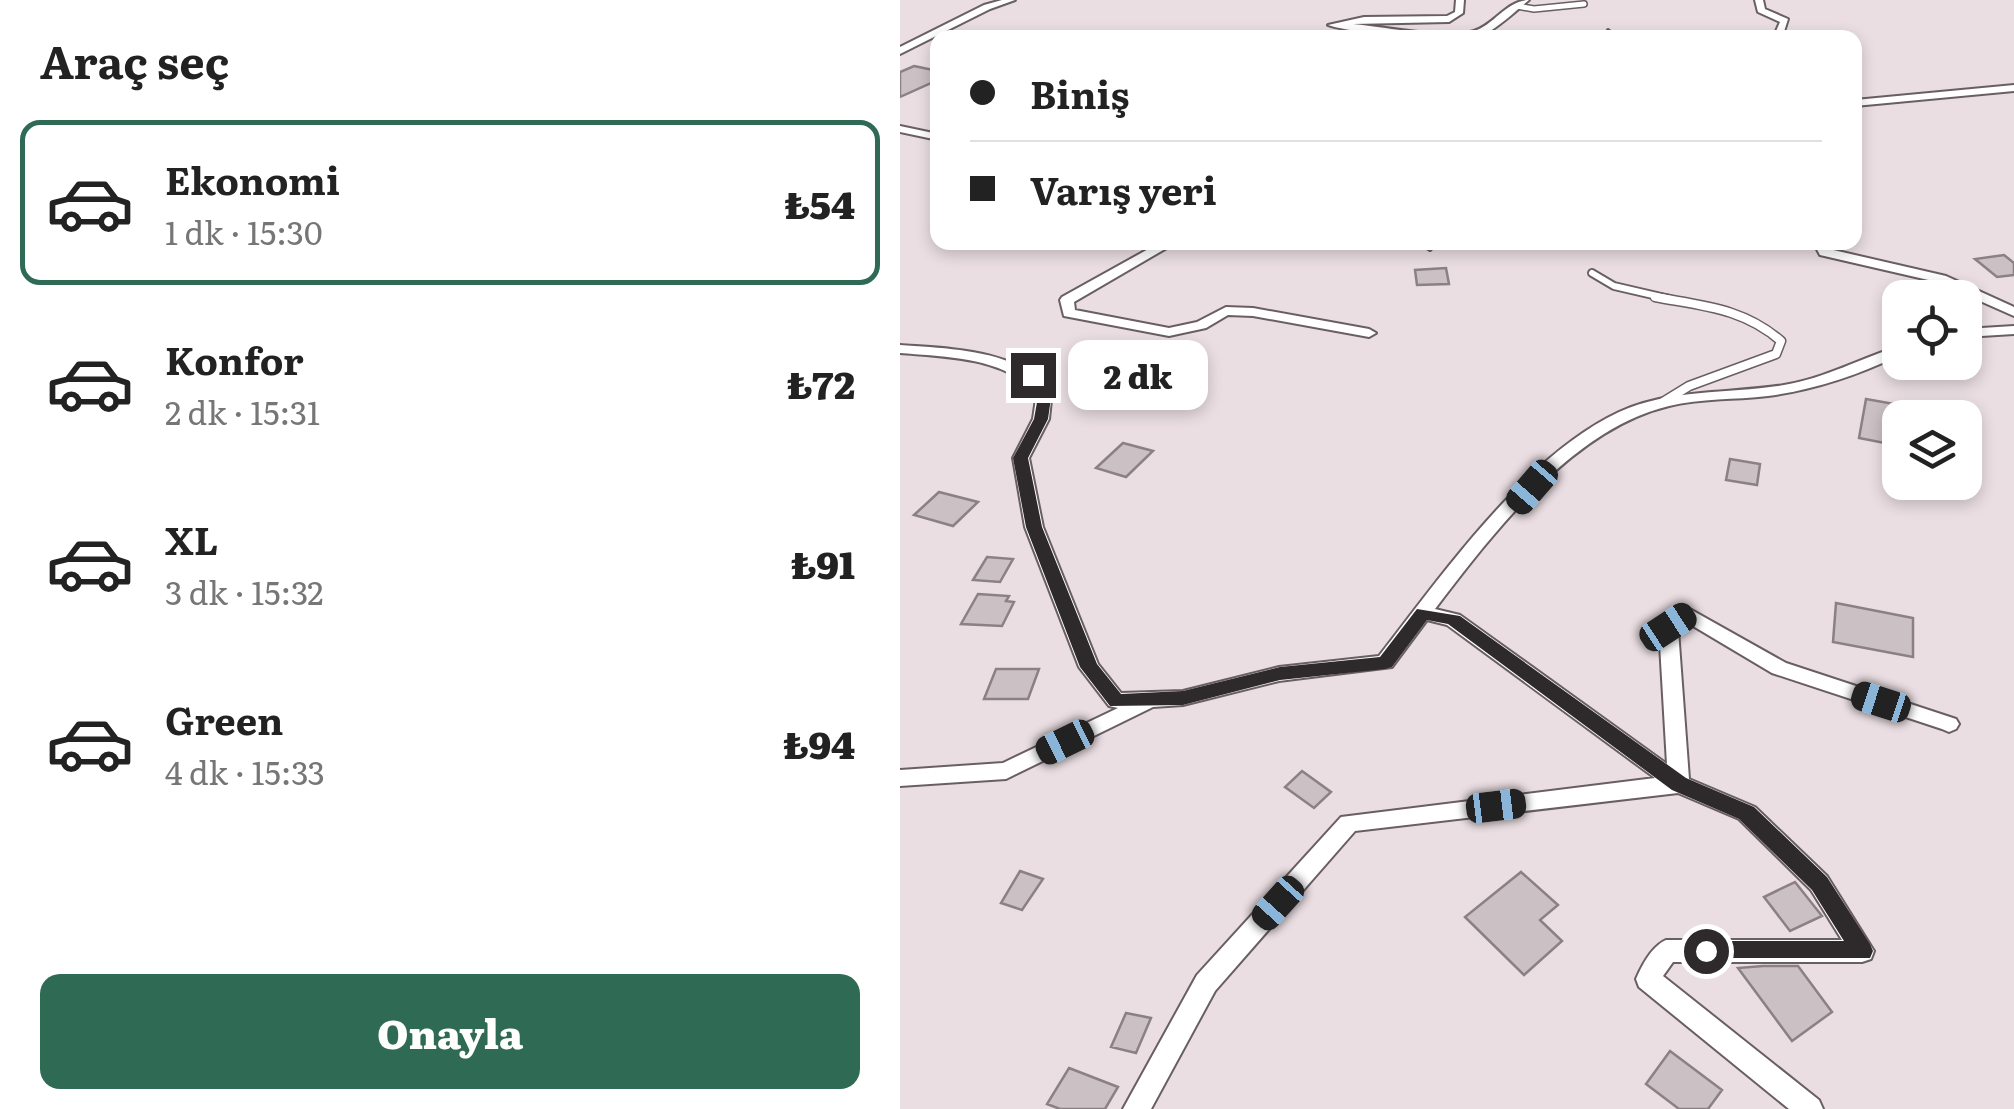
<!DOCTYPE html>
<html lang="tr">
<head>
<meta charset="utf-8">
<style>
	body { margin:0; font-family:Literata,serif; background:#f2f2f2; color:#222; height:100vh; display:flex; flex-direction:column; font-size:38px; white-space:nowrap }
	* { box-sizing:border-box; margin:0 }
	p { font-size:32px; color:#767676 }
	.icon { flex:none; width:55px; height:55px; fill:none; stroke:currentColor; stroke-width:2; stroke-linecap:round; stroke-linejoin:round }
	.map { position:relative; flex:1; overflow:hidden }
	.drawer { display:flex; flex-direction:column; background:#fff; width:900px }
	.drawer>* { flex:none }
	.hud { position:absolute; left:30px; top:30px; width:932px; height:220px; border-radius:20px; box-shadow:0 5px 15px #0003; display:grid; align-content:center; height:220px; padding:0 40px; background:#fff }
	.fabs { position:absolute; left:982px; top:280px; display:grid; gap:20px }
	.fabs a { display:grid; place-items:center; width:100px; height:100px; border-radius:20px; background:#fff; box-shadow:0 5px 15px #0003; font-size:50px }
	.end { position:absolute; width:45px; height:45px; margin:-22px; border:12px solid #2e2a2b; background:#fff; box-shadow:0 0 0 5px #fff }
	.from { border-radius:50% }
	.bubble { position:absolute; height:70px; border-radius:20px; background:#fff; box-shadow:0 5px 15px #0003; font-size:32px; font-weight:800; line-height:70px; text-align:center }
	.car { position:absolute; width:30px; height:60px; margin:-30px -15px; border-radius:12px; box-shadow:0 0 8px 2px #0007; background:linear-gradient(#222 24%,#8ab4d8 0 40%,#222 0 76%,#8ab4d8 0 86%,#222 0) }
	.hud b { display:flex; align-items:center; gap:35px; height:95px; font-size:38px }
	.hud b+b { border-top:2px solid #e0e0e0 }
	.hud i { width:25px; height:25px; background:#222 }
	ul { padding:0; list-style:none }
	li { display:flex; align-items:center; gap:30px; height:165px; margin:0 20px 15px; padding:0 20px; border:5px solid transparent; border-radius:20px }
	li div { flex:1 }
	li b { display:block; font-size:38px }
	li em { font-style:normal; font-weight:800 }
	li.selected { border-color:#2f6a55 }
	li>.icon { width:90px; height:90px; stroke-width:1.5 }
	h2 { padding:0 40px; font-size:45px; line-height:120px }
	.button { display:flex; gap:20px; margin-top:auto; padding:20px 40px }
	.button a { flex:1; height:115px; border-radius:20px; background:#2f6a55; color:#fff; font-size:40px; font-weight:800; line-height:115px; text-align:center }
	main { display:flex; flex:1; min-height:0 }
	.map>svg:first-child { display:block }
</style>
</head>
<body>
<main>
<section class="drawer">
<h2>Araç seç</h2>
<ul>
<li class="selected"><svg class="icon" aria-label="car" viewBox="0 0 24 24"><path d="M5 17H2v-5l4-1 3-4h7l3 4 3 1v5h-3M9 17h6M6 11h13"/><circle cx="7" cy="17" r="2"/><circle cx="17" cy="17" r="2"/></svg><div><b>Ekonomi</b><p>1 dk · 15:30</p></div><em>₺54</em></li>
<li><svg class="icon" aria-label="car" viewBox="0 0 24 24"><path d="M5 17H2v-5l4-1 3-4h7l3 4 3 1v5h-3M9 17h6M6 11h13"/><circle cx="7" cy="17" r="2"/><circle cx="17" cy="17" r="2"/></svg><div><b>Konfor</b><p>2 dk · 15:31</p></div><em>₺72</em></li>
<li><svg class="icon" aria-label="car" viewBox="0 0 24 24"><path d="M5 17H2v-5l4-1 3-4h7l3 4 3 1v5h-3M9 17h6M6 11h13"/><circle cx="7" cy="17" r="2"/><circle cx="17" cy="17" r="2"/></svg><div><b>XL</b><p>3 dk · 15:32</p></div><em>₺91</em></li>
<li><svg class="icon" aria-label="car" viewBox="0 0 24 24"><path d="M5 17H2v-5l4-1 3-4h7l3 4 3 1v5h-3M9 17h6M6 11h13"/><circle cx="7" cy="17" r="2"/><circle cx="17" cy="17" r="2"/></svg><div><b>Green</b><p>4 dk · 15:33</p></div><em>₺94</em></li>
</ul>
<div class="button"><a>Onayla</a></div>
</section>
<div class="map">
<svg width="1114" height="1109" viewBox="0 0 1114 1109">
	<rect width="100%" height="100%" fill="#eadee2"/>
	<path fill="#cbc0c3" stroke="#8b8083" stroke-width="2.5" d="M14,66L38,71V80L0,97V72Z
		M1104,255L1114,263V275L1097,277L1075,259Z
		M546,268L549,284L517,285L515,270Z
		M966,399L1000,405V446L959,438Z
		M223,443L253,451L226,477L196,468Z
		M830,459L860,464L857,485L826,480Z
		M39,492L78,502L53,526L14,515Z
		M87,557L113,559L100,582L73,580Z
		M78,594L109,596L106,601L114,602L102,626L61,624Z
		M936,603L1013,618V657L933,642Z
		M96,669H139L128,699H84Z
		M402,771L431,792L414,808L385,787Z
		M120,871L143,879L122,910L101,903Z
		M621,872L658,905L640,920L662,941L624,975L565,917Z
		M895,882L922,916L890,931L864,897Z
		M863,966H898L932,1012L892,1041L838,968Z
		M226,1013L251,1018L236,1053L211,1047Z
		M770,1051L822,1090L808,1109H779L746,1084Z
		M169,1068L218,1087L205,1109H160L147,1104Z"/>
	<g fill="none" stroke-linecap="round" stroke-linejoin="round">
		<g stroke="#695f62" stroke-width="8">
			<path id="lane-far2" d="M617,6L634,9L684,4"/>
		</g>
		<g stroke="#695f62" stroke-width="10">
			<path id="lane-far1" d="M692,273L714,286L770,299"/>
		</g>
		<g stroke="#695f62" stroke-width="11">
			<path id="lane" d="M755,297C803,306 843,308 881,341L876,354L789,386L763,402"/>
		</g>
		<g stroke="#695f62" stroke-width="4">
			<path id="street" d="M102,0H115L90,9L0,54V47L84,5Z
				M556,0H564L563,13L549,22L453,24C484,27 546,39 574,31C594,25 607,0 629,0C616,11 600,26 585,34C567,43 447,33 428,25L464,17L547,16L555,12Z
				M855,0H863L865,9L888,19L882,38H873L880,22L858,12Z
				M708,30L712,33V38H703Z
				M1114,85V91L955,106V100Z
				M0,126L38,134V140L0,132Z
				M261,242H277L174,302L175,310L269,328L297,322L326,307L353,308L469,329L476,333L469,337L353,316L328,315L306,328L269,336L164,316L160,300L162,297Z
				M526,242H538L530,250L524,246Z
				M913,242H925L929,249L1046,276L1114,307V316L1037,282L920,255Z
				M1114,326V334L1065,337V329Z
				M0,345C52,349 116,349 152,391L149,419L129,458L143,527L198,664L221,693L283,691L379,667L479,656C542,575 625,456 719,412C772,388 829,394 884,385C926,378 961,358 1000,346V355C958,375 914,390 868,396C835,400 801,398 769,406C672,429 593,533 535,609L560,615L767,764L759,627L761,622L788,608L886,663L1056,719L1059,724L1056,729L1049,732L1042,729L872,673L788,623L778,630L789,779L855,807L927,876L974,951L971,959L962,962H773L763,976L919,1100L923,1109H889L739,987L736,979C742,965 752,946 766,940H942L911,890L839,819L778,793L455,831L315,991L251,1109H223L297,975L441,817L755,778L547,625L527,620L492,667L379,681L283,705L253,707L106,779L0,786V770L103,763L218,708L209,706L179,667L125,527L113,458L133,419L137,392C101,357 47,357 0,353Z"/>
		</g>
		<use href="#lane-far2" stroke="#fff" stroke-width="5"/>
		<use href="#lane-far1" stroke="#fff" stroke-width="6"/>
		<use href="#lane" stroke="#fff" stroke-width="8"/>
		<use href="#street" fill="#fff" fill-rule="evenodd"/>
	</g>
	<path fill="#2e2a2b" d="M128,372H138L152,391L148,419L128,458L142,527L197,664L221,694L283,691L380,667L480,657L517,609L560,616L786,778L854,807L927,877L970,944L973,951L970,958H798L794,951L798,944L806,941H944L912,890L839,819L772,790L548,624L527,620L492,667L485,669L380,680L283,705L210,706L180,667L126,527L113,458L134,419L139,391L126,375Z"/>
</svg>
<div class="fabs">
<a><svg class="icon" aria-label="locate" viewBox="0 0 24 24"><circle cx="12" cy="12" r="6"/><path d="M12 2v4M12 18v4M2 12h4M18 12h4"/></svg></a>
<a><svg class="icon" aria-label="layers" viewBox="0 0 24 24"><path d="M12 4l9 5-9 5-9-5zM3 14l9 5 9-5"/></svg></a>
</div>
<i class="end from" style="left:806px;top:951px"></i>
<i class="end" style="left:133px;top:375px"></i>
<div class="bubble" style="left:168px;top:340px;width:140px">2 dk</div>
<i class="car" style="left:632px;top:487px;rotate:221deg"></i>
<i class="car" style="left:768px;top:627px;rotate:57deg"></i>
<i class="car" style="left:981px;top:702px;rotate:288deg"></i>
<i class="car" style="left:165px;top:742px;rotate:244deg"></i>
<i class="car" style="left:596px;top:806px;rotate:83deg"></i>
<i class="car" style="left:378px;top:903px;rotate:222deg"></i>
<div class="hud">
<b><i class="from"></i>Biniş</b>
<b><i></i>Varış yeri</b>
</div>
</div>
</main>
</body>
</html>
